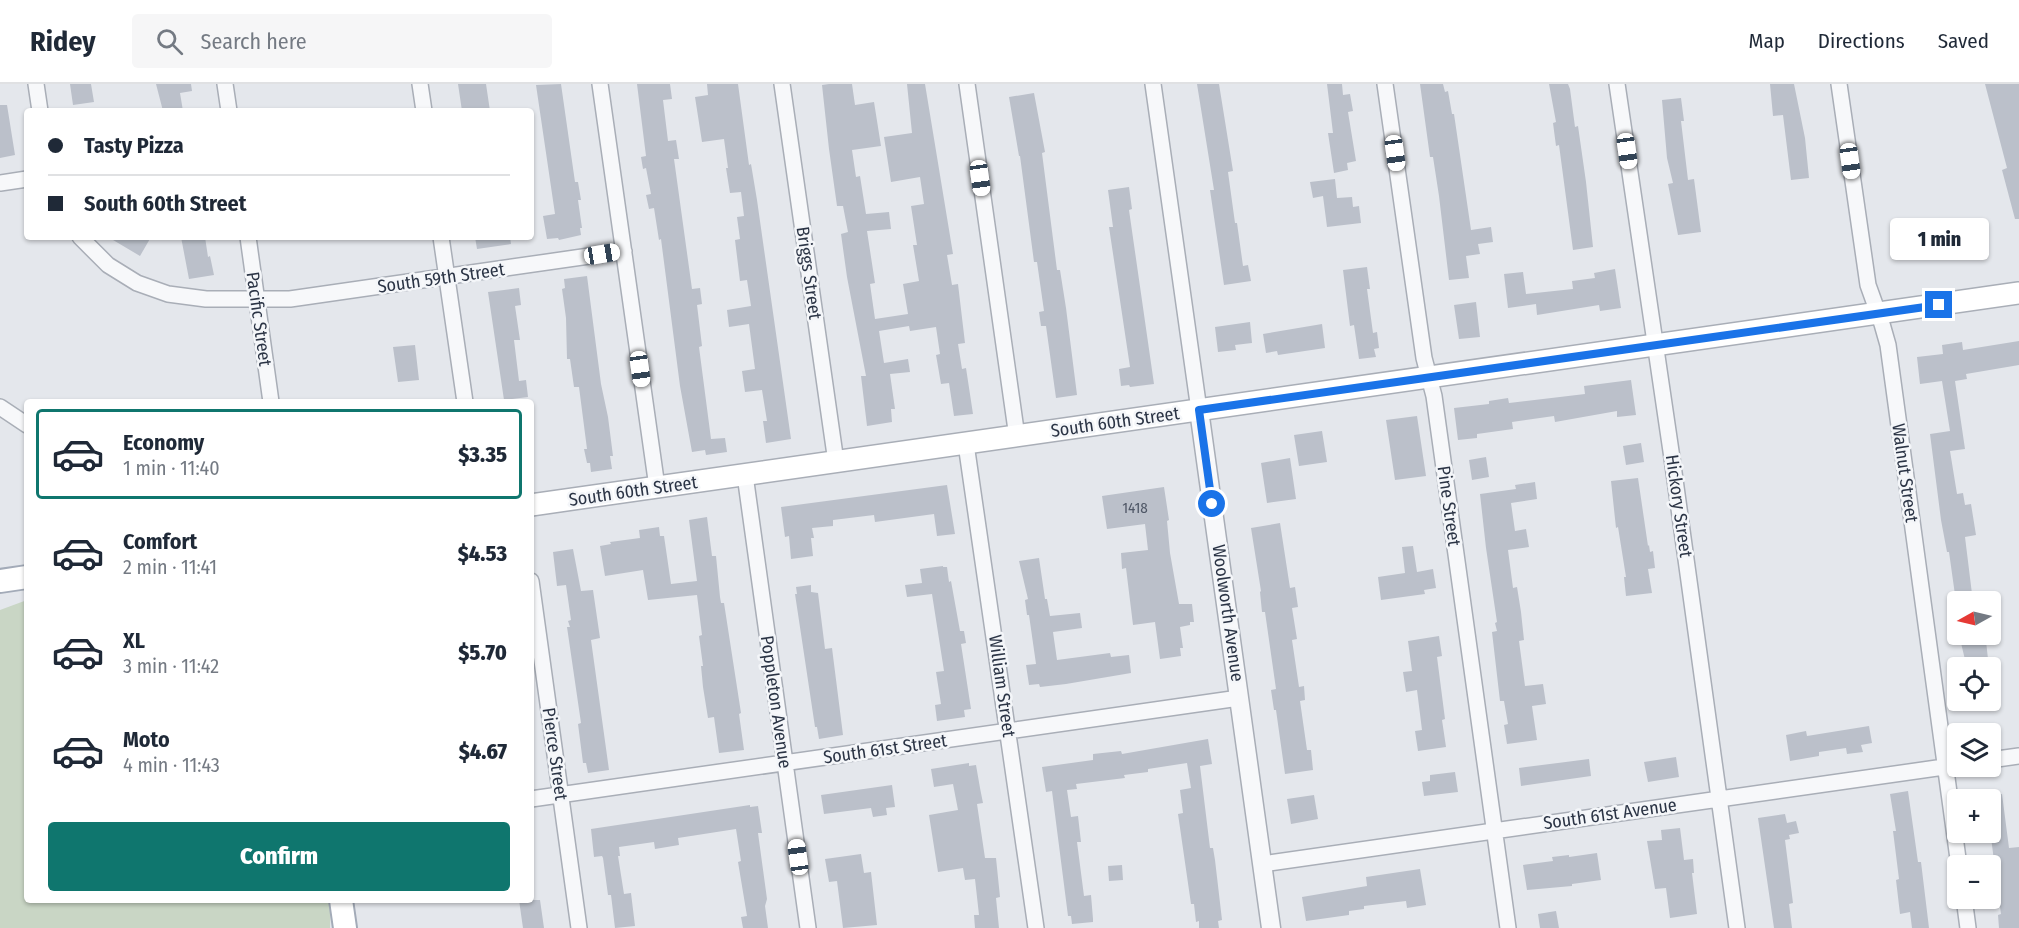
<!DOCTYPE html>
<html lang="en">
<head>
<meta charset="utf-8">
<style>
	body { margin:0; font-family:"Fira Sans Condensed",sans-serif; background:#f6f6f7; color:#1f2937; height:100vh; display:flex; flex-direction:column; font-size:22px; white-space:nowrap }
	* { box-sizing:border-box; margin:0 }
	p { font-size:20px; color:#747a83 }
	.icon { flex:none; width:33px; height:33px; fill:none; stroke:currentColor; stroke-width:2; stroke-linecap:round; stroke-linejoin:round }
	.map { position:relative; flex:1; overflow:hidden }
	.panel { position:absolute; left:24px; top:315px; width:510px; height:504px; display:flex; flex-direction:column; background:#fff; border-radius:6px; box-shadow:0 2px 4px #0004 }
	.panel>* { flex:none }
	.top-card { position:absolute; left:24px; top:24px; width:510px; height:132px; border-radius:6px; box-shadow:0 2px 4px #0004; display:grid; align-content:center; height:132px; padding:0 24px; background:#fff }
	.needle { width:39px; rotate:262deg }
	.controls { position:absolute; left:1947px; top:507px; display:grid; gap:12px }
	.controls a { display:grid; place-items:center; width:54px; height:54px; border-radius:6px; background:#fff; box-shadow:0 2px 4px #0004; font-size:30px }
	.end { position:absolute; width:27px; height:27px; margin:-14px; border:8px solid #1a73e8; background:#fff; box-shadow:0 0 0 3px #fff }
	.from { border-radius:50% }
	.bubble { position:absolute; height:42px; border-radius:6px; background:#fff; box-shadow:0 2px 4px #0004; font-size:20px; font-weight:800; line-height:42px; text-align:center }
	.car { position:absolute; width:18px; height:36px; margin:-18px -9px; border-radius:8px; box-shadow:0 0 4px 2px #0007; background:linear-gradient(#fff 24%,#345 0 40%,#fff 0 76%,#345 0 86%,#fff 0) }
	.top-card b { display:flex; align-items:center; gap:21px; height:57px; font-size:22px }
	.top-card b+b { border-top:2px solid #e0e1e3 }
	.top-card i { width:15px; height:15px; background:#1f2937 }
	ul { padding:10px 0 0; list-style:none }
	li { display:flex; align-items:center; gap:18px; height:90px; margin:0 12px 9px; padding:0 12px; border:3px solid transparent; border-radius:6px }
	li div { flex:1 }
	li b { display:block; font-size:22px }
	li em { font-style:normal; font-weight:800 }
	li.current { border-color:#0f766e }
	li>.icon { width:54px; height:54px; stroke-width:1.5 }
	.action { display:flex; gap:12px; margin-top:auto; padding:12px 24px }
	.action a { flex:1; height:69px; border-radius:6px; background:#0f766e; color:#fff; font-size:24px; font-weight:800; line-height:69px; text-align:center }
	header { display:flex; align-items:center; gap:36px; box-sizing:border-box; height:84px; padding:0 30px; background:#fff; border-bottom:2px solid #e0e1e3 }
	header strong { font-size:28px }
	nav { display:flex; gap:33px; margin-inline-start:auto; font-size:21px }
	.search { width:420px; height:54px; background:#f6f6f7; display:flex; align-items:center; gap:15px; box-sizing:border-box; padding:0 21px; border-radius:6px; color:#747a83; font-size:22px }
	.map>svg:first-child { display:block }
</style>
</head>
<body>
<header>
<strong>Ridey</strong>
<div class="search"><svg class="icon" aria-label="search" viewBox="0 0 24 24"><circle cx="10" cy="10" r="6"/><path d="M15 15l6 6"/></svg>Search here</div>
<nav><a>Map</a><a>Directions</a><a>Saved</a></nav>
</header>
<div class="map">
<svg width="2019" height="844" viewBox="0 0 2019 844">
	<rect width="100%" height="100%" fill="#e4e7ec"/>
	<path fill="#c9d6c5" d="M27,516V816H331L330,844H0V526Z"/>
	<path fill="#bbc0ca" d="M70,0H91L94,18L73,21Z
		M156,0H191L192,7L180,9L183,27H163Z
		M458,0H486L490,27H462Z
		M561,0L575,98H578L581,116H578L582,144H580L581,151L559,156L558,154L547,155L543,132L555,130L536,1Z
		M637,0H670L672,15L663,16L668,57L676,56L679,75H674L692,205L700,204L702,220L697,221L702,262L699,263L711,355L725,354L727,368L706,371L705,366L692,368L680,302L661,155L659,156L654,124L649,125L646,111L651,110L646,84L643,85L641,73L646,72Z
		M707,0H738L749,81L751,80L757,116L791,355L766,359L763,337H767L762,306L745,308L742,287L755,285L749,240L729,243L727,226L751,222L747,196L740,197L735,156L740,155L737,133L744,132L741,108L730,109L726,84H728L724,55L702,58L695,13L708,11Z
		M829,0H852L855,21L874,18L881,62L852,66L856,93L860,92L866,130L889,128L891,145L867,147L875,199L870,200L875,235L908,230L903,200L919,197L913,161H917L911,122L924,120L920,93L891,98L884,53L912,49L907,0H925L953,170L947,171L952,201L958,200L965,259L958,260L962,285L966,284L973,330L954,332L949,299L941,300L936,271L940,270L936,243L910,247L909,242L879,247L884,279L908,275L910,288L890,290L895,325H891L892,338L867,342L861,292H866L847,193L841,150L848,148L843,122H837L829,65L822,1Z
		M1197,0H1219L1233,87L1228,88L1235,139H1237L1243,182L1248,181L1251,197L1224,201L1210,106H1214Z
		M1327,0H1342L1343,11L1350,10L1353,27L1348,28L1356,77L1347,79L1348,86L1334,89L1328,49H1333Z
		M1420,0H1443L1445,8L1448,7L1452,30H1454L1471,146L1491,143L1493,158L1478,160L1480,170L1466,172L1469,194L1449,196L1439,112L1433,73H1430Z
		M1549,0H1568L1570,5L1575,43L1578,42L1586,98L1593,163L1573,166L1559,61L1556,62L1553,39L1556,38Z
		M1770,0H1794L1805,54L1809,94L1791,96L1783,31L1773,32Z
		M1985,0H2019V135H2015L2002,86L2007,84Z
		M1034,9L1045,68L1042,69L1057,186H1060L1066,224L1077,311L1056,314L1046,242H1041L1039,228L1044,227L1037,178H1034L1020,72H1019L1009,13Z
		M1681,14L1684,37H1681L1688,96L1694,95L1701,148L1678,151L1668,100L1673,99L1667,74L1662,16Z
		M0,21H7L15,71L0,74Z
		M1335,95L1337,114L1352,113L1353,123L1359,122L1361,139L1327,143L1323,112L1313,114L1310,98Z
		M1129,103L1132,125L1129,126L1154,300L1130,303L1129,301L1121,302L1119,285L1130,283L1109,143H1113L1108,106Z
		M108,153H151L140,172Z
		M181,153H205L208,173L210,172L214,191L189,195Z
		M475,153H510L511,160L477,165Z
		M1367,183L1370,205H1367L1373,249L1377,248L1379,264L1374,265L1376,273L1359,275L1354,241L1350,242L1343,186Z
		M1615,185L1621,224L1600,227L1599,221L1537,231L1536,220L1508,224L1504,190L1523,188L1526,210L1573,205L1572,197L1595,194L1594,189Z
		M587,192L601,300L608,333L613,372H610L612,385L591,388L590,379H587L584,365H587L579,303H574L570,275H567L566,234L562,205L565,204L564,195Z
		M519,204L521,221L515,222L520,256H514L519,297L526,296L528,313L504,316L488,208Z
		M1476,218L1480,253L1459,255L1454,221Z
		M1250,238L1252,259L1235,261L1236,266L1218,268L1215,243Z
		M1322,240L1325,264L1278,271L1277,267L1266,269L1263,250Z
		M2019,257V281L1966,290L1967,295L1955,297L1965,365L1950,367L1957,410L1963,409L1965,421L1971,420L1976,451L1965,453L1973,518H1956L1949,468H1947L1941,436L1930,350L1950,347L1942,297L1920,300L1917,273L1943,270L1942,261L1962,258L1963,266Z
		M415,261L419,296L398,298L393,263Z
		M1631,296L1636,331L1617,333V327L1555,338L1554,332L1512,338L1513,345L1477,350V354L1458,356L1454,324L1489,320V317L1508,314L1509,319L1585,310L1584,302Z
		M1417,332L1426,392L1395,396L1386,336Z
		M1322,347L1327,378L1299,382L1294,351Z
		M1641,359L1644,378L1626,381L1623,362Z
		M1486,373L1489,393L1472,396L1469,376Z
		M1290,374L1296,415L1267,419L1261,379Z
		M1638,394L1648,462L1649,461L1650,468L1653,467L1655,484L1648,485L1652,509L1626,512L1624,493H1626L1618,443L1616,444L1611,397Z
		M1535,398L1537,415L1511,419L1515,447L1526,445L1529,463L1508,466L1513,504L1517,503L1521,528L1524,556L1519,557L1525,602L1543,600L1546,620L1532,622L1537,656L1507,660L1504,641L1508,640L1504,617H1500L1492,548L1497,547L1495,539L1497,538L1486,464L1480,410L1516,405L1515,401Z
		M947,401L955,450L937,452L934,430L875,438L874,431L833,436V442L812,444L814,454H811L813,472L791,475L789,452L785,453L781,423Z
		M1164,403L1169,436L1167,437L1170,469L1179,520H1192L1194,538H1190V541L1180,543L1183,564H1180L1181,572L1160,575L1155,538L1133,541L1126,484L1122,485L1121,469L1148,466L1145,440L1107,445L1102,412Z
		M707,433L712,472H716L720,513L721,519H724L741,629L739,630L744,666L719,669L714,633L708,634L703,603L701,582H703L699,552L702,551L697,511L648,516L643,486L605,492L600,462L611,460L610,458L640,454L639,446L659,443L660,452H664L671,500L697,497L689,436Z
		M1280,439L1290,504L1295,503L1298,523L1292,524L1297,555L1292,556L1299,603L1304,602L1305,616L1300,617L1307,666H1311L1313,686L1285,690L1276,626H1274L1271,606L1276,605L1265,528H1262L1260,508L1261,507L1251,444Z
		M1413,462L1417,488L1433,485L1436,504L1424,506L1425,510L1381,516L1378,493L1405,489L1402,463Z
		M573,465L581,507L593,506L600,554L591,556L609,686L588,689L586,679H583L578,640L581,639L567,543H570L568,537L571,536L566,501L557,502L553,468Z
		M1039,474L1045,515H1047L1050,532L1080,529L1082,544L1053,548L1057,576L1110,569L1111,573L1129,571L1131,589L1066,600L1040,603L1039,600L1029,601L1026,581L1036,580L1029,531H1027L1025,516L1028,515L1019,477Z
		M943,482V483H947L949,498L951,497L960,547H964L966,559L961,560L971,625L964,626L965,633L937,637L935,621L941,620L936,588L944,587L932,510L907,513L905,501L922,499L920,485Z
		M811,501V508L818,509L825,565L832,564L843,651L819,655L817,643H815L795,510H797L796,503Z
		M1439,552L1442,572L1437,573L1445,635L1442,636L1446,663L1418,667L1415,647L1422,646L1417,606L1406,608L1403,588L1412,587L1408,557Z
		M1986,557L1989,584H1967L1961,559Z
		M1869,642L1872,659L1861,661L1863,668L1847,670L1846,664L1819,668V672L1790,677L1786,651L1806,647L1807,652Z
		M1208,655L1212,680L1200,682L1210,764H1213L1215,776L1222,836L1218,837L1219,844H1199V837L1196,838L1194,820H1191L1178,730L1183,729L1180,706L1191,704L1187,679L1148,685V688L1124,691L1125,694L1076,700L1077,705L1067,706L1071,733L1078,732L1081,758H1077L1084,812L1091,811L1093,835V838L1072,840L1071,832H1068L1052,707L1046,708L1042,683L1093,676V670L1121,667L1122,670Z
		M1676,673L1679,693L1648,698L1644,678Z
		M1589,675L1591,692L1521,702L1519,684Z
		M969,679V682L976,681L980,704L983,719L977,720L985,774H996L1000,813L996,814L999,844H975L974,831H979L975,795L965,796L963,784L938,788L929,731L958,726L953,700L934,703L931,685Z
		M1455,688L1458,708L1424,712L1422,698L1430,697V691Z
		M892,701L895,723L886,724L887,731L873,733L871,724L824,730L821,711Z
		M1908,707L1918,778H1921L1929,844H1912L1910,828L1900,830L1896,796L1899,795L1893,747H1896L1890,710Z
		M2002,710L2009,764L2019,763V844H1999L1998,831L2001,830L1990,746V711Z
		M1314,711L1318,735L1291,740L1287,715Z
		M750,721V723L758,722L762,749H758L767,815L765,822L768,844H743L741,833L747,832L738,778L741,777L736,745L678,754L679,761L655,765L654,758L619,763L620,772H618L624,810L631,809L635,842L615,844L611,811H608L603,774L602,772L594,773L591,745Z
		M1785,730L1787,739L1796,737L1799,749L1789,751L1790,755L1785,756L1793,819L1789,820L1792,844H1774L1758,734Z
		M1680,744L1684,776L1693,775L1694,789H1692L1697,830L1670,834L1666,804L1655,805L1647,757L1662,756L1661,746Z
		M1597,769L1601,796L1572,800V802L1527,806L1523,781L1553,777L1552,773L1569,771V773Z
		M861,770L864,789L871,788L877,841L843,844L837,797L829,798L825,775Z
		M1122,781L1123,796L1109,797L1108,782Z
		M1420,785L1426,821L1407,824L1406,817L1364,822V825L1349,827V831L1306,837L1302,813L1367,802L1366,793Z
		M519,816H540L544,844H523Z
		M1556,827L1559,844H1540L1538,830Z"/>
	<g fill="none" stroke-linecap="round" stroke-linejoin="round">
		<g stroke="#a9aeb7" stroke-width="18">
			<path id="minor" d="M36,0L40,27
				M225,0L229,27
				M420,0L424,27
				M600,0L657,403
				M782,0L836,378
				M967,0L1017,353
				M1153,0L1199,326
				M1385,0L1424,274L1434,312L1508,844
				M1617,0L1672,374L1737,844
				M1839,0L1868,201L1882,240L1888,261L1959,782
				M0,99L27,95
				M80,153L108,181L137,199L168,210L206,215H290L624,167
				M248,153L271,318
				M441,153L465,318
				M0,323L27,341
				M966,360L1036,844
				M745,391L808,844
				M531,497L579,844
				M1990,676L2019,672
				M531,715L1239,614
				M1262,780L1958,681
				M1964,814L1968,844"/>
		</g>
		<g stroke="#a9aeb7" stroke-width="21">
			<path id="tertiary" d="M1199,326L1271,844"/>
		</g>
		<g stroke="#a9aeb7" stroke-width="24">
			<path id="secondary" d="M531,421L2019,209"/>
		</g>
		<g stroke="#a3abb8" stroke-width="26">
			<path id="primary" d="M0,497L27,493
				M341,816L345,844"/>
		</g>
		<use href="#minor" stroke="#f7f8fa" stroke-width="15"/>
		<use href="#tertiary" stroke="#f7f8fa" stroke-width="18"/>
		<use href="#secondary" stroke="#fff" stroke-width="21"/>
		<use href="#primary" stroke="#fff" stroke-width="22"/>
	</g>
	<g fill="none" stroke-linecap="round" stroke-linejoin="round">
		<path stroke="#1a73e8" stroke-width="8" d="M1212,420L1199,326L1939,221"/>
	</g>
	<g text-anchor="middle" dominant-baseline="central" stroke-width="5" stroke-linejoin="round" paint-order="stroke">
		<g font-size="15" fill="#4f5766">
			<text x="1135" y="424">1418</text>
		</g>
		<g font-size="18" fill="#2b3445" stroke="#f4f6f9">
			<text transform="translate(809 189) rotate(82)">Briggs Street</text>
			<text transform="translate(441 194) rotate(-8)">South 59th Street</text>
			<text transform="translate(259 235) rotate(82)">Pacific Street</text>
			<text transform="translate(1115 338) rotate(-8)">South 60th Street</text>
			<text transform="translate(1905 389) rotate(82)">Walnut Street</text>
			<text transform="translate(633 407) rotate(-8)">South 60th Street</text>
			<text transform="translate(1449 422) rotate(82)">Pine Street</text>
			<text transform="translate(1679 422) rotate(82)">Hickory Street</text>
			<text transform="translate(1228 529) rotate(82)">Woolworth Avenue</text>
			<text transform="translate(1002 602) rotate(82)">William Street</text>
			<text transform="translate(776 618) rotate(82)">Poppleton Avenue</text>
			<text transform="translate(885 665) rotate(-8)">South 61st Street</text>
			<text transform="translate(555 670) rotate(82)">Pierce Street</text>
			<text transform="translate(1610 730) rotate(-8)">South 61st Avenue</text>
		</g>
	</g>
</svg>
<div class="controls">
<a><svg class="needle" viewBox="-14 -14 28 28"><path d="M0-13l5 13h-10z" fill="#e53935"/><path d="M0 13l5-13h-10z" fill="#747a83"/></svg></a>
<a><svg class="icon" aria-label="locate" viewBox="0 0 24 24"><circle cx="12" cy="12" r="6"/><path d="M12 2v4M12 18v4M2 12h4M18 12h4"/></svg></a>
<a><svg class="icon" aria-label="layers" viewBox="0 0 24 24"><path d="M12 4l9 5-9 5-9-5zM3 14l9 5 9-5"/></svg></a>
<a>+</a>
<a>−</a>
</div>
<i class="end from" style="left:1212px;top:420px"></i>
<i class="end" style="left:1939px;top:221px"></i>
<div class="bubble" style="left:1890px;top:134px;width:99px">1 min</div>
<i class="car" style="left:1627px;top:67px;rotate:172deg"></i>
<i class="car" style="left:1395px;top:69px;rotate:172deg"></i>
<i class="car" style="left:1850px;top:77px;rotate:172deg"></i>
<i class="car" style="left:980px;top:94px;rotate:172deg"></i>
<i class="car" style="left:602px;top:170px;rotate:81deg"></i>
<i class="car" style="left:640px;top:285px;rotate:172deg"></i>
<i class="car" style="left:798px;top:773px;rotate:352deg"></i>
<div class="top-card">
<b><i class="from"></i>Tasty Pizza</b>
<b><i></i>South 60th Street</b>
</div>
<section class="panel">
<ul>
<li class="current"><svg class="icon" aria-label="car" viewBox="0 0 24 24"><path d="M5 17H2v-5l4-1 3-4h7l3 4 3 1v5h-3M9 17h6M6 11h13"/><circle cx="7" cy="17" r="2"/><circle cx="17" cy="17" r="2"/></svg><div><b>Economy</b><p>1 min · 11:40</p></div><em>$3.35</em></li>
<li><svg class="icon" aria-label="car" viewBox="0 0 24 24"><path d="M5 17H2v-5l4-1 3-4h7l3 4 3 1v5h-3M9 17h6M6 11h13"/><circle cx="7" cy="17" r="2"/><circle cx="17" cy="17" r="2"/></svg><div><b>Comfort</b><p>2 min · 11:41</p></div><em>$4.53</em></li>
<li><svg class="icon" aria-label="car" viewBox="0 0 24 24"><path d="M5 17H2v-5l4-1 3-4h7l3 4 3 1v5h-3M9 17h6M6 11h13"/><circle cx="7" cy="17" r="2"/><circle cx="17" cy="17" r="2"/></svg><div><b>XL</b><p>3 min · 11:42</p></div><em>$5.70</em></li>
<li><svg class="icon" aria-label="car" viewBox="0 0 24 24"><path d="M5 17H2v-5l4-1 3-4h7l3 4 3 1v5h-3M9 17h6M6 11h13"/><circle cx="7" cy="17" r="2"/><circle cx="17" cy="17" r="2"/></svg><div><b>Moto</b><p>4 min · 11:43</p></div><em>$4.67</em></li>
</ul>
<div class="action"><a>Confirm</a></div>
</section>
</div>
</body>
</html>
